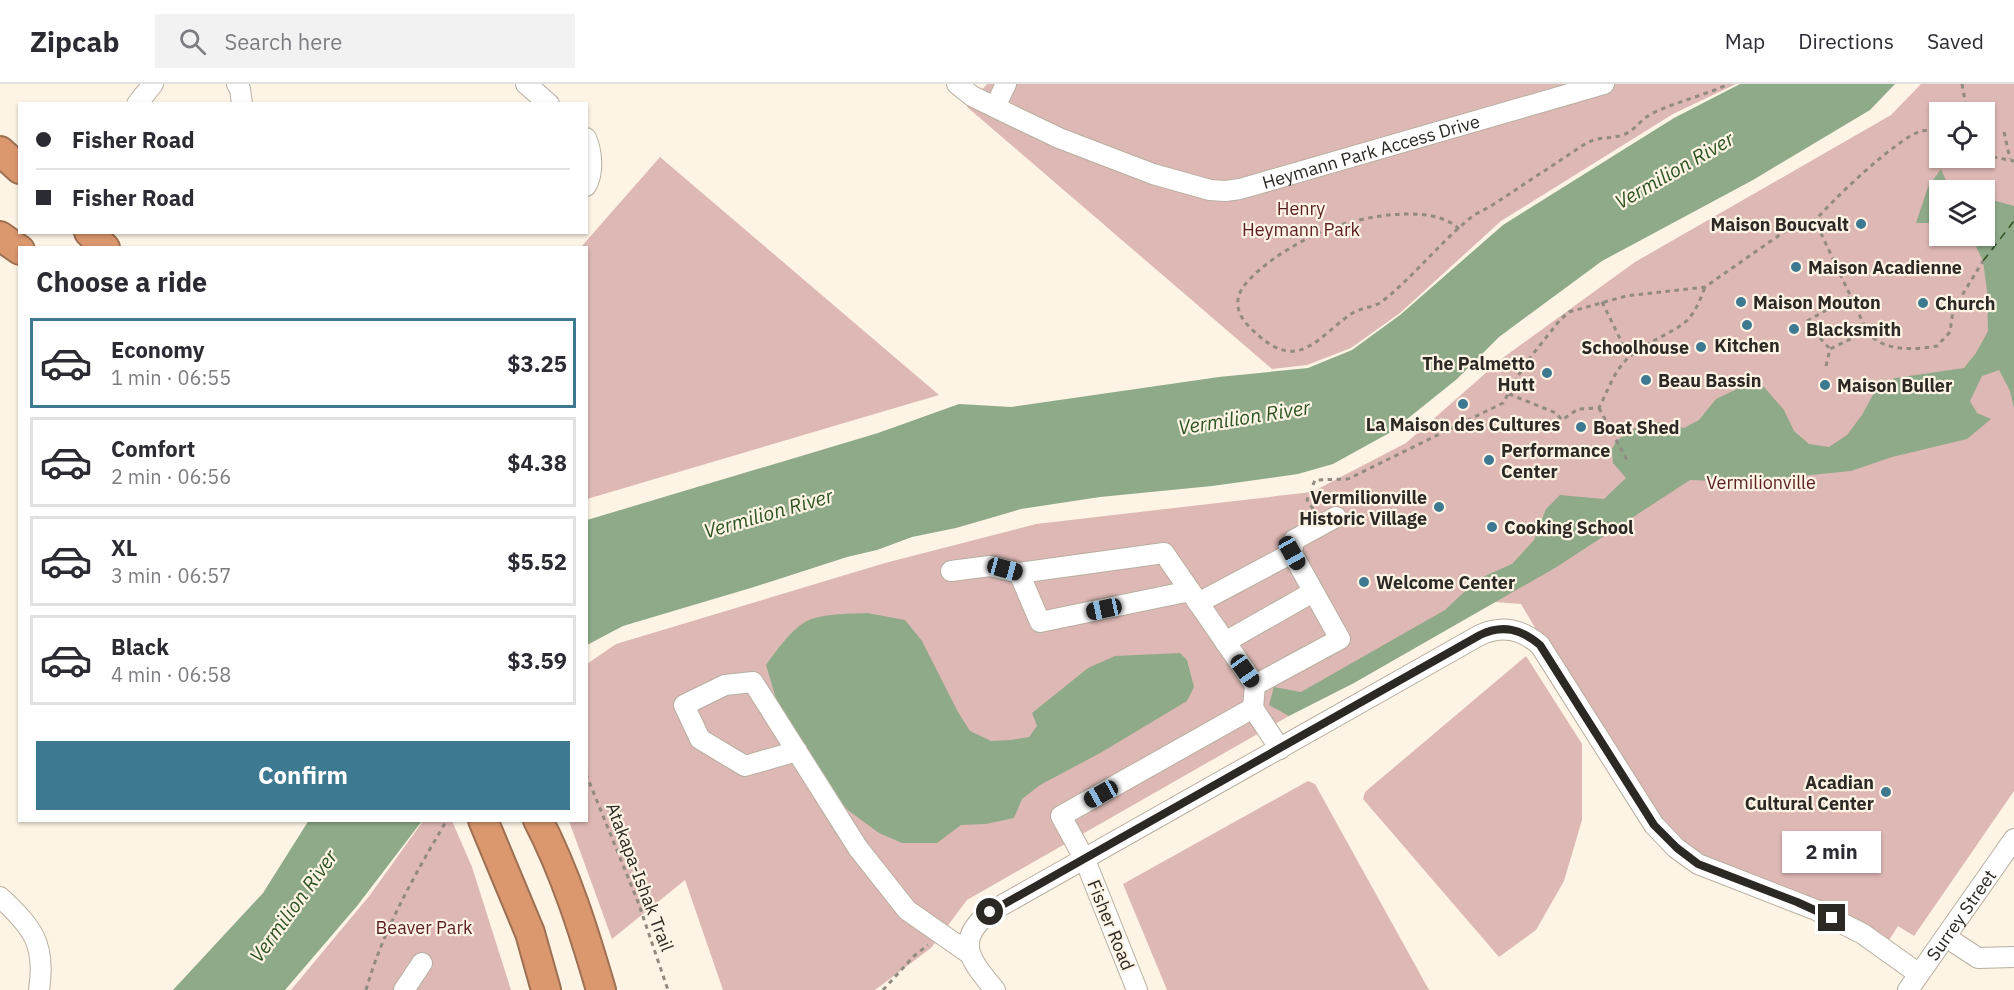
<!DOCTYPE html>
<html lang="en">
<head>
<meta charset="utf-8">
<style>
	body { margin:0; font-family:"IBM Plex Sans",sans-serif; background:#f2f2f3; color:#2b2b33; height:100vh; display:flex; flex-direction:column; font-size:22px; white-space:nowrap }
	* { box-sizing:border-box; margin:0 }
	p { font-size:20px; color:#7c7c81 }
	.icon { flex:none; width:33px; height:33px; fill:none; stroke:currentColor; stroke-width:2; stroke-linecap:round; stroke-linejoin:round }
	.map { position:relative; flex:1; overflow:hidden }
	.side { position:absolute; left:18px; top:162px; width:570px; height:576px; display:flex; flex-direction:column; background:#fff; border-radius:0px; box-shadow:0 2px 4px #0004 }
	.side>* { flex:none }
	.hud { position:absolute; left:18px; top:18px; width:570px; height:132px; border-radius:0px; box-shadow:0 2px 4px #0004; display:grid; align-content:center; height:132px; padding:0 18px; background:#fff }
	.controls { position:absolute; left:1929px; top:18px; display:grid; gap:12px }
	.controls a { display:grid; place-items:center; width:66px; height:66px; border-radius:0px; background:#fff; box-shadow:0 2px 4px #0004; font-size:30px }
	.end { position:absolute; width:27px; height:27px; margin:-14px; border:8px solid #2c2823; background:#fff; box-shadow:0 0 0 3px #fff }
	.from { border-radius:50% }
	.bubble { position:absolute; height:42px; border-radius:0px; background:#fff; box-shadow:0 2px 4px #0004; font-size:20px; font-weight:700; line-height:42px; text-align:center }
	.car { position:absolute; width:18px; height:36px; margin:-18px -9px; border-radius:8px; box-shadow:0 0 4px 2px #0007; background:linear-gradient(#222 24%,#8ab4d8 0 40%,#222 0 76%,#8ab4d8 0 86%,#222 0) }
	.hud b { display:flex; align-items:center; gap:21px; height:57px; font-size:22px }
	.hud b+b { border-top:2px solid #e1e1e2 }
	.hud i { width:15px; height:15px; background:#2b2b33 }
	ul { padding:0; list-style:none }
	li { display:flex; align-items:center; gap:18px; height:90px; margin:0 12px 9px; padding:0 6px; border:3px solid #e1e1e2; border-radius:0px }
	li div { flex:1 }
	li b { display:block; font-size:22px }
	li em { font-style:normal; font-weight:700 }
	li.on { border-color:#3d7990 }
	li>.icon { width:54px; height:54px; stroke-width:1.5 }
	h2 { padding:0 18px; font-size:27px; line-height:72px }
	.cta { display:flex; gap:12px; margin-top:auto; padding:12px 18px }
	.cta a { flex:1; height:69px; border-radius:0px; background:#3d7990; color:#fff; font-size:24px; font-weight:700; line-height:69px; text-align:center }
	header { display:flex; align-items:center; gap:36px; box-sizing:border-box; height:84px; padding:0 30px; background:#fff; border-bottom:2px solid #e1e1e2 }
	header strong { font-size:28px }
	nav { display:flex; gap:33px; margin-inline-start:auto; font-size:21px }
	.search { width:420px; height:54px; background:#f2f2f3; display:flex; align-items:center; gap:15px; box-sizing:border-box; padding:0 21px; border-radius:0px; color:#7c7c81; font-size:22px }
	.map>svg:first-child { display:block }
</style>
</head>
<body>
<header>
<strong>Zipcab</strong>
<div class="search"><svg class="icon" aria-label="search" viewBox="0 0 24 24"><circle cx="10" cy="10" r="6"/><path d="M15 15l6 6"/></svg>Search here</div>
<nav><a>Map</a><a>Directions</a><a>Saved</a></nav>
</header>
<div class="map">
<svg width="2014" height="906" viewBox="0 0 2014 906">
	<rect width="100%" height="100%" fill="#fdf4e5"/>
	<path fill="#deb8b5" fill-rule="evenodd" d="M987,0H1736L1673,30L1501,137L1400,229L1351,264L1307,281L1272,285L967,23Z
		M1921,0H2014V707L1914,852L1898,842L1886,861L1697,770L1660,737L1548,566L1521,520L1495,518L1385,561L1289,632L967,816L931,864L875,906H723L685,796L612,855L569,737L586,736L587,580L616,560L885,479L1036,440L1312,408L1406,359L1504,273L1635,178L1891,31ZM1940,28H1984V74H1940ZM1940,106H1984V152H1940Z
		M660,73L939,311L587,415L586,164L581,163Z
		M1526,572L1582,660V736L1564,797L1536,846L1499,873L1363,715L1365,708Z
		M1308,697L1315,700L1429,906H1167L1123,800Z
		M423,737H452L472,783L511,906H291L370,811Z"/>
	<path fill="#8faa88" d="M1740,0H1895L1870,26L1753,96L1602,177L1499,253L1457,295L1391,348L1333,380L1298,390L1212,402L1100,413L1021,425L956,444L912,453L877,466L847,473L754,503L623,542L587,561V436L878,349L959,320L1011,323L1219,293L1308,284L1352,266L1400,231L1503,141L1674,34Z
		M1941,85L1948,101L1953,106H1940L1939,139H1916L1928,103Z
		M1985,114L2014,122V324L2010,307L1999,286L1982,292L1970,317L1977,329L1991,335L1967,355L1892,373L1851,387L1739,398L1690,396L1555,484L1354,599L1289,632L1269,621L1274,603L1301,608L1445,526L1478,495L1512,480L1534,456L1546,425L1560,411L1604,415L1626,394L1613,379L1612,365L1616,357L1641,340L1662,338L1684,344L1699,336L1716,315L1741,303H1764L1784,326L1794,347L1809,360L1829,363L1847,351L1862,331L1875,307L1895,294L1964,284L1976,269L1988,247L1987,207L1983,177L1971,152H1984Z
		M867,529L905,536L922,557L958,628L970,647L991,657L1011,656L1029,653L1037,642L1032,629L1088,584L1115,572L1180,569L1187,576L1194,603L1187,617L1102,668L1040,701L1022,715L1014,734L986,740L961,741L937,759H902L879,749L849,727L829,705L777,618L766,581C776,567 790,547 805,538C821,529 849,530 867,529Z
		M309,736L422,737L357,822L285,906H173L263,809Z"/>
	<g fill="none" stroke-linecap="round" stroke-linejoin="round">
		<path stroke="#2e5323" stroke-width="1.5" stroke-dasharray="8 6" stroke-linecap="butt" d="M1983,177L2014,137"/>
		<g stroke="#b8afa0" stroke-width="22">
			<g id="minor">
				<path d="M237,0L240,5L242,20"/>
				<path d="M526,0L549,20"/>
				<path id="s1" d="M957,0L972,12L1015,33L1059,54L1153,90L1210,106L1225,107L1240,105L1604,0"/>
				<path d="M137,20L153,0"/>
				<path d="M995,23L1006,0"/>
				<path d="M586,54C592,68 594,89 586,102"/>
				<path d="M1292,469L1294,456L1336,433"/>
				<path d="M951,487L990,482L1019,489"/>
				<path d="M1190,507L1040,538L1019,489L1164,469L1255,601L1253,624L1280,665"/>
				<path d="M1198,519L1292,469L1340,555L1255,601"/>
				<path d="M1225,558L1313,508"/>
				<path d="M797,667L745,682L700,655L684,621L725,601L753,598L858,764L907,826L970,870"/>
				<path d="M0,813C33,844 46,860 39,906"/>
				<path d="M1946,853L1978,874L2014,873"/>
				<path d="M404,906L422,879"/>
				<path d="M995,906C971,877 953,857 990,828L1480,551C1503,541 1521,545 1540,561L1654,741L1676,764L1698,780L1816,826L1863,850L1919,890"/>
				<path d="M1137,906L1085,776L1061,732L1253,624"/>
				<path id="s2" d="M1908,906L2014,755"/>
			</g>
		</g>
		<g stroke="#9e7053" stroke-width="32">
			<path id="highway" d="M0,67L20,85
				M89,148L105,164
				M0,152L20,166
				M483,736L530,849L546,906
				M538,736C566,790 584,848 601,906"/>
		</g>
		<path stroke="#918b81" stroke-width="3" stroke-dasharray="4.5 4.5" stroke-linecap="butt" d="M1962,0L1967,28
			M2004,48L2010,75
			M1984,71L2014,77
			M1813,139C1831,117 1896,55 1921,47C1926,46 1934,47 1940,47
			M1459,145C1430,116 1347,135 1314,151C1294,161 1274,173 1257,188C1248,197 1236,207 1238,222C1239,234 1250,244 1258,251C1299,288 1318,253 1351,230C1361,223 1375,224 1384,216C1416,190 1441,157 1474,131L1491,122L1585,60C1600,51 1612,56 1625,50C1637,45 1642,33 1655,28C1679,17 1705,11 1729,0
			M1602,218L1629,273
			M1807,237L1850,213
			M1820,254L1830,265
			M1826,282L1830,265L1867,247
			M1509,310L1556,329L1562,336L1578,325L1599,324C1608,306 1614,287 1629,273C1646,258 1667,252 1684,239C1695,230 1700,216 1705,203
			M1599,324L1628,378
			M1313,425L1307,416L1315,396L1348,395L1503,319L1525,280L1560,236L1569,228L1626,212L1705,203L1791,143C1801,139 1809,136 1818,143L1867,247C1882,268 1913,266 1937,262L1950,248L1953,226L1983,177
			M586,690L638,818L668,906
			M366,906C383,846 415,790 447,736
			M883,906L914,872L928,861"/>
		<use href="#minor" stroke="#fff" stroke-width="20"/>
		<use href="#highway" stroke="#db976d" stroke-width="28"/>
	</g>
	<g fill="none" stroke-linecap="round" stroke-linejoin="round">
		<path stroke="#2c2823" stroke-width="8" d="M990,828L1480,551C1503,540 1521,545 1540,561L1654,741L1677,764L1698,780L1797,818L1832,834"/>
	</g>
	<g fill="#3d7990" stroke="#fdf4e5" stroke-width="2">
		<circle cx="1861" cy="140" r="6"/>
		<circle cx="1796" cy="183" r="6"/>
		<circle cx="1741" cy="218" r="6"/>
		<circle cx="1923" cy="219" r="6"/>
		<circle cx="1747" cy="241" r="6"/>
		<circle cx="1794" cy="245" r="6"/>
		<circle cx="1701" cy="263" r="6"/>
		<circle cx="1547" cy="289" r="6"/>
		<circle cx="1646" cy="296" r="6"/>
		<circle cx="1825" cy="301" r="6"/>
		<circle cx="1463" cy="320" r="6"/>
		<circle cx="1581" cy="343" r="6"/>
		<circle cx="1489" cy="376" r="6"/>
		<circle cx="1439" cy="423" r="6"/>
		<circle cx="1492" cy="443" r="6"/>
		<circle cx="1364" cy="498" r="6"/>
		<circle cx="1886" cy="708" r="6"/>
	</g>
	<g text-anchor="middle" dominant-baseline="central" stroke-width="4.5" stroke-linejoin="round" paint-order="stroke">
		<g font-size="18" fill="#2c2823" stroke="#fdf4e5">
			<text stroke="none"><textPath href="#s1" startOffset="442">Heymann Park Access Drive</textPath></text>
			<text transform="translate(640 793) rotate(69)">Atakapa-Ishak Trail</text>
			<text stroke="none"><textPath href="#s2" startOffset="92">Surrey Street</textPath></text>
			<text transform="translate(1111 841) rotate(68)">Fisher Road</text>
		</g>
		<g font-size="18" fill="#591e1e" stroke="#fdf4e5">
			<text x="1301" y="124">Henry<tspan x="1301" dy="21">Heymann Park</tspan></text>
			<text x="1761" y="398">Vermilionville</text>
			<text x="424" y="843">Beaver Park</text>
		</g>
		<g font-size="18" font-weight="bold" fill="#2c2823" stroke="#fdf4e5" text-anchor="start">
			<text x="1849" y="140" text-anchor="end">Maison Boucvalt</text>
			<text x="1808" y="183">Maison Acadienne</text>
			<text x="1753" y="218">Maison Mouton</text>
			<text x="1935" y="219">Church</text>
			<text x="1806" y="245">Blacksmith</text>
			<text x="1747" y="261" text-anchor="middle">Kitchen</text>
			<text x="1689" y="263" text-anchor="end">Schoolhouse</text>
			<text x="1535" y="279" text-anchor="end">The Palmetto<tspan x="1535" dy="21">Hutt</tspan></text>
			<text x="1658" y="296">Beau Bassin</text>
			<text x="1837" y="301">Maison Buller</text>
			<text x="1463" y="340" text-anchor="middle">La Maison des Cultures</text>
			<text x="1593" y="343">Boat Shed</text>
			<text x="1501" y="366">Performance<tspan x="1501" dy="21">Center</tspan></text>
			<text x="1427" y="413" text-anchor="end">Vermilionville<tspan x="1427" dy="21">Historic Village</tspan></text>
			<text x="1504" y="443">Cooking School</text>
			<text x="1376" y="498">Welcome Center</text>
			<text x="1874" y="698" text-anchor="end">Acadian<tspan x="1874" dy="21">Cultural Center</tspan></text>
		</g>
		<g font-size="20" font-style="italic" fill="#2e5323" stroke="#fdf4e5">
			<text transform="translate(1674 86) rotate(-30)">Vermilion River</text>
			<text transform="translate(1244 333) rotate(-9)">Vermilion River</text>
			<text transform="translate(768 429) rotate(-16)">Vermilion River</text>
			<text transform="translate(293 822) rotate(-54)">Vermilion River</text>
		</g>
	</g>
</svg>
<div class="controls">
<a><svg class="icon" aria-label="locate" viewBox="0 0 24 24"><circle cx="12" cy="12" r="6"/><path d="M12 2v4M12 18v4M2 12h4M18 12h4"/></svg></a>
<a><svg class="icon" aria-label="layers" viewBox="0 0 24 24"><path d="M12 4l9 5-9 5-9-5zM3 14l9 5 9-5"/></svg></a>
</div>
<i class="end from" style="left:990px;top:828px"></i>
<i class="end" style="left:1832px;top:834px"></i>
<div class="bubble" style="left:1782px;top:747px;width:99px">2 min</div>
<i class="car" style="left:1292px;top:469px;rotate:151deg"></i>
<i class="car" style="left:1005px;top:485px;rotate:105deg"></i>
<i class="car" style="left:1104px;top:525px;rotate:258deg"></i>
<i class="car" style="left:1245px;top:587px;rotate:145deg"></i>
<i class="car" style="left:1101px;top:710px;rotate:241deg"></i>
<div class="hud">
<b><i class="from"></i>Fisher Road</b>
<b><i></i>Fisher Road</b>
</div>
<section class="side">
<h2>Choose a ride</h2>
<ul>
<li class="on"><svg class="icon" aria-label="car" viewBox="0 0 24 24"><path d="M5 17H2v-5l4-1 3-4h7l3 4 3 1v5h-3M9 17h6M6 11h13"/><circle cx="7" cy="17" r="2"/><circle cx="17" cy="17" r="2"/></svg><div><b>Economy</b><p>1 min · 06:55</p></div><em>$3.25</em></li>
<li><svg class="icon" aria-label="car" viewBox="0 0 24 24"><path d="M5 17H2v-5l4-1 3-4h7l3 4 3 1v5h-3M9 17h6M6 11h13"/><circle cx="7" cy="17" r="2"/><circle cx="17" cy="17" r="2"/></svg><div><b>Comfort</b><p>2 min · 06:56</p></div><em>$4.38</em></li>
<li><svg class="icon" aria-label="car" viewBox="0 0 24 24"><path d="M5 17H2v-5l4-1 3-4h7l3 4 3 1v5h-3M9 17h6M6 11h13"/><circle cx="7" cy="17" r="2"/><circle cx="17" cy="17" r="2"/></svg><div><b>XL</b><p>3 min · 06:57</p></div><em>$5.52</em></li>
<li><svg class="icon" aria-label="car" viewBox="0 0 24 24"><path d="M5 17H2v-5l4-1 3-4h7l3 4 3 1v5h-3M9 17h6M6 11h13"/><circle cx="7" cy="17" r="2"/><circle cx="17" cy="17" r="2"/></svg><div><b>Black</b><p>4 min · 06:58</p></div><em>$3.59</em></li>
</ul>
<div class="cta"><a>Confirm</a></div>
</section>
</div>
</body>
</html>
